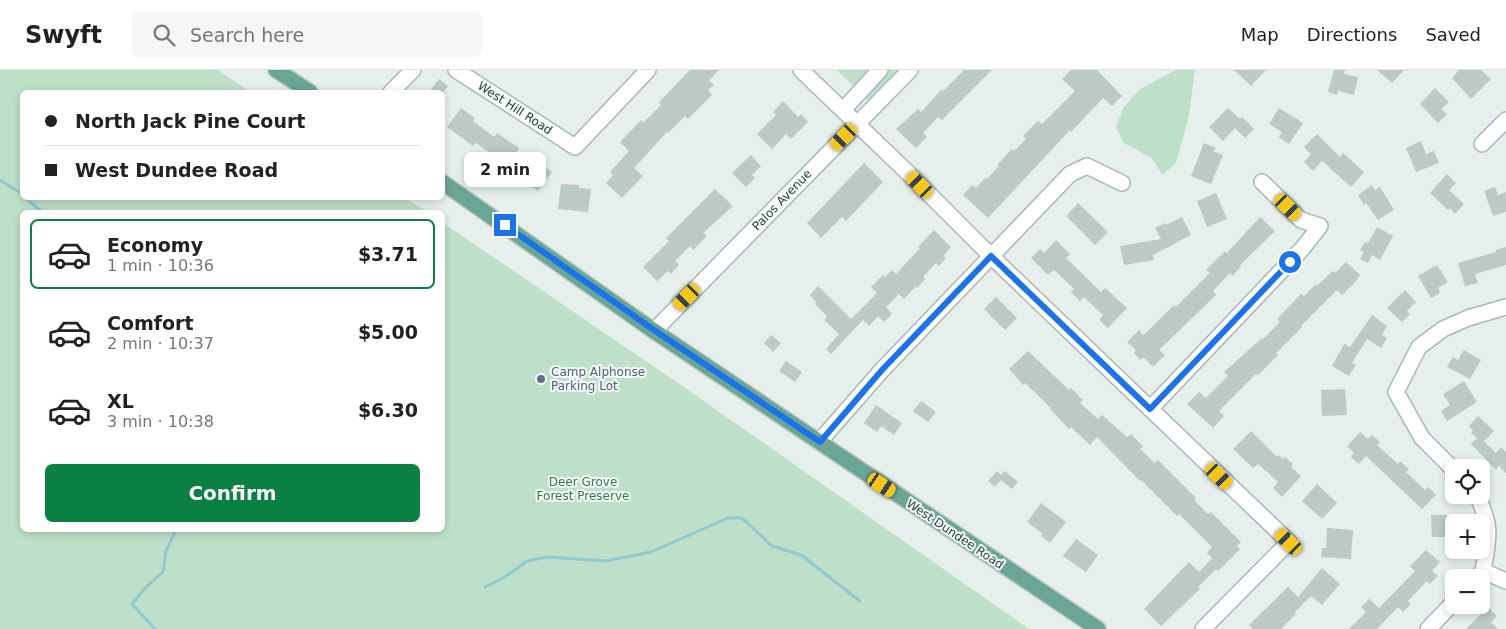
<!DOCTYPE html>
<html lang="en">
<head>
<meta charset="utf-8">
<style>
	body { margin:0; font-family:"DejaVu Sans",sans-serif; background:#f6f6f6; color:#222; height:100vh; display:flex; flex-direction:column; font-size:19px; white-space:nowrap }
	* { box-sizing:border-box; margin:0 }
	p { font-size:16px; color:#767676 }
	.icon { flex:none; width:28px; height:28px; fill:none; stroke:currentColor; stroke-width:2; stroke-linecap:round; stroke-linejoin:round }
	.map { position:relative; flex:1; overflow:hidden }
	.side { position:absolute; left:20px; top:140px; width:425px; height:322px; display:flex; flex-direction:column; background:#fff; border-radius:8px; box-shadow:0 2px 8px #0003 }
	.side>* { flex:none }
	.guide { position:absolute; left:20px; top:20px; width:425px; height:110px; border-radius:8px; box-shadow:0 2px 8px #0003; display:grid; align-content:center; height:110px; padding:0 25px; background:#fff }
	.tools { position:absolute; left:1445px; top:389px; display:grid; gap:10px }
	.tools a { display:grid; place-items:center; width:45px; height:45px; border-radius:8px; background:#fff; box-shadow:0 2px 8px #0003; font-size:25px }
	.end { position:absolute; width:22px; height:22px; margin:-11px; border:6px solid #1a73e8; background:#fff; box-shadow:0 0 0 2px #fff }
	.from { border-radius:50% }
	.bubble { position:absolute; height:35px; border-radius:8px; background:#fff; box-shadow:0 2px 8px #0003; font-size:16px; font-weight:800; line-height:35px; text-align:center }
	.car { position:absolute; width:15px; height:30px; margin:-15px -8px; border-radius:6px; box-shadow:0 0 4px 1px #0007; background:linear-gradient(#f5c518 24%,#345 0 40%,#f5c518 0 76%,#345 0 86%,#f5c518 0) }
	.guide b { display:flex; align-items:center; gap:18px; height:48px; font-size:19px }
	.guide b+b { border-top:1px solid #e0e0e0 }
	.guide i { width:12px; height:12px; background:#222 }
	ul { padding:9px 0 0; list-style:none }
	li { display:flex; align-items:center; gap:15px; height:70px; margin:0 10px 8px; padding:0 15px; border:2px solid transparent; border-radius:8px }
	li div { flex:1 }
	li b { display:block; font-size:19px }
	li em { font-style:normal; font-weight:800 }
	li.current { border-color:#0b8043 }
	li>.icon { width:45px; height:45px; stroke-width:1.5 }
	.cta { display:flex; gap:10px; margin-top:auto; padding:10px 25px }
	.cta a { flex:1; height:58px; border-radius:8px; background:#0b8043; color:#fff; font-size:20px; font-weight:800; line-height:58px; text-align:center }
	header { display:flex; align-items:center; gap:30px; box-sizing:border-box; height:70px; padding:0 25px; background:#fff; border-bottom:1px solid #e0e0e0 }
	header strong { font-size:24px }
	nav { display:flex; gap:28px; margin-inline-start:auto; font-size:18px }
	.search { width:350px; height:45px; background:#f6f6f6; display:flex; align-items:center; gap:12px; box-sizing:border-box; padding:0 18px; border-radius:8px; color:#767676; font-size:19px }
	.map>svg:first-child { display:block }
</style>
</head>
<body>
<header>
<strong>Swyft</strong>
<div class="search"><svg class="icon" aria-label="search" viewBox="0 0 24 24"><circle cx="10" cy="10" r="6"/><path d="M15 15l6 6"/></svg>Search here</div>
<nav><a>Map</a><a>Directions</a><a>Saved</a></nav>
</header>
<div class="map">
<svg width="1506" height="559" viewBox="0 0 1506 559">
	<rect width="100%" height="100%" fill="#e6efeb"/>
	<path fill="#bfe0c8" d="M0,0H218L251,22H22V128H405L428,142H22V460H442L443,153L678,313L1029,559H0Z
		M837,0H897L868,30Z
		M1176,0H1195L1189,45L1176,93L1162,105L1152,88L1124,73L1116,57L1123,38L1140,19Z"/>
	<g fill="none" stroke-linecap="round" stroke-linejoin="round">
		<path stroke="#8ec9d4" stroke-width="3" d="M0,110L22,124
			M26,128L42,142
			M485,517L505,507L527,491L547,487L606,491L651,482L728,448H742L772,476L801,485L860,531
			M155,559L132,534L146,517L163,502L166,481L176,460"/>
	</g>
	<path fill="#bbcac4" d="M690,0H719L709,10L714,15L708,20L712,25L688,49L685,46L668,63L667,62L634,98L643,106L622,128L606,113L613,105L610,102L629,81L620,72L641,50L644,52L661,35L659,32Z
		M964,0H992L942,50L938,47L923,63L927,67L916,78L896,59L918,39L921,42L942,19L943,21Z
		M1071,0H1097L1122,26L1112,36L1103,28L1071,62L1070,60L988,148L963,125L972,115L976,118L985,108L987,109L999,96L997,95L1012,79L1014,81L1026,69L1023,66L1038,51L1042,54L1075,21L1062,9Z
		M1234,0H1266L1251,16Z
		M1334,0H1345L1344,4L1358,7L1354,25L1338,21L1337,25L1328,22Z
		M1377,0H1404L1392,13Z
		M1459,0H1481L1491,9L1471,29L1452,8Z
		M439,9L448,16L444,22H429Z
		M1435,18L1449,32L1441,39L1447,44L1438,53L1420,34Z
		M783,31L798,47L801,44L808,52L791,69L786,64L772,79L757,64L776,45L773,42Z
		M461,38L475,48L473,51L494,67L497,63L519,78L517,82L540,98L542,95L552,102L538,121L516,106L517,104L495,89L496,87L476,73L473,76L447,57Z
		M1228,38L1240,49L1242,47L1254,59L1245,68L1235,58L1223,71L1209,57Z
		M1279,38L1303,53L1289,74L1279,67L1282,62L1269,54Z
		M1317,64L1340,87L1343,83L1364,102L1351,117L1322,91L1313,101L1304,92L1311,84L1304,77Z
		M1421,71L1426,84L1434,81L1439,93L1416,102L1406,78Z
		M1204,73L1216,78L1213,81L1223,85L1211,114L1191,106Z
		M751,85L761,96L752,105L755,108L746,117L732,103Z
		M864,93L883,112L846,151L842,147L821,168L807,153Z
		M1447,104L1456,113L1449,120L1464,134L1455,144L1450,138L1448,140L1430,123Z
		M561,114L579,115V118L591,119L588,142L558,139Z
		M1372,115L1375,120L1380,117L1394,140L1378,150L1366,133L1364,135L1358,125Z
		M1495,117L1498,125L1506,122V142L1493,146L1484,121Z
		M715,119L733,136L703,163L707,166L693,180L690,176L675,191L679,195L671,204L668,201L657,211L643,197L669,171L666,168Z
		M1216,123L1227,149L1207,157L1197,131Z
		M1078,133L1108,162L1095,175L1066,146Z
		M1182,147L1191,165L1153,185L1154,190L1124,195L1120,176L1161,169L1155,158L1165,153L1166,155Z
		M1260,147L1275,161L1240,195L1241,196L1233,206L1230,203L1213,221L1216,225L1159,280L1165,285L1153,297L1143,287L1140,290L1134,283L1136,280L1127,272L1139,260L1143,265L1146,263L1174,235L1176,237L1210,203L1206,200L1225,181L1227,183Z
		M1377,157L1393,166L1380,190L1372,185L1368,193L1360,189L1364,182L1360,180L1365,172L1368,173Z
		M934,160L951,177L943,186L946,188L939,196L936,193L923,207L925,209L917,218L916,216L904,229L899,224L886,237L892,244L884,252L878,246L869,256L863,250L831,284L826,279L839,264L824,250L827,246L815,234L816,232L810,225L818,216L851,249L877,223L871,217L883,205L885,207L892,200L896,204L920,178L918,177Z
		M1056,170L1070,184L1066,188L1101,222L1105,218L1127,238L1108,258L1099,250L1103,245L1084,227L1080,231L1071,222L1074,219L1054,200L1048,205L1031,188L1040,179L1044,183Z
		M1506,177V195L1475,204L1478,213L1465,216L1458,193L1496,182V180Z
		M1346,192L1360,205L1357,210L1342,225L1337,220L1301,256L1302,257L1276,283L1278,285L1258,305L1256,304L1219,341L1224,346L1213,358L1187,334L1199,322L1206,328L1228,306L1224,302L1262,268L1263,269L1280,252L1277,249L1301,224L1304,226L1316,214L1317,216L1333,201L1335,203Z
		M1437,195L1448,212L1438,218L1440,223L1431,228L1418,206Z
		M1405,220L1416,232L1407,241L1410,244L1402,252L1387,238Z
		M996,227L1017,248L1005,260L984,239Z
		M1372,245L1387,256L1382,265L1387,268L1381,278L1367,269L1352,293L1356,295L1349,306L1332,296L1344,274L1350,277Z
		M771,265L781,273L773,282L764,273Z
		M1464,280L1481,290L1470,309L1447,297L1453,287L1458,290Z
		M1028,281L1069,320L1071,318L1083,330L1080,333L1098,349L1102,345L1127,367L1131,364L1143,376L1140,379L1155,393L1158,390L1196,428L1194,430L1208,444L1211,442L1241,472L1237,476L1240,479L1218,501L1216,499L1198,517L1200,519L1161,556L1144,539L1189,492L1199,502L1212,488L1207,483L1212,477L1179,444L1177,446L1141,410L1140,411L1097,367L1090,375L1071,357L1069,359L1050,339L1051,338L1025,313L1023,315L1009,299Z
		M786,291L802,302L795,312L779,301Z
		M1464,311L1477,332L1447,351L1441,341L1450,335L1443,324Z
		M1345,319L1347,345L1322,346L1321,320Z
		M921,331L936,342L928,352L913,341Z
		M876,335L902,353L894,365L881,356L877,362L864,353Z
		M1478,346L1494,361L1484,371L1496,383L1501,377L1506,382V403L1499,396L1496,400L1471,374L1477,368L1471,363L1473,361L1469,356Z
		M1251,361L1277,387L1279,385L1283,389L1285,387L1293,394L1291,397L1301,406L1282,427L1273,418L1278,412L1258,394L1253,398L1233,379Z
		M1360,362L1368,369L1372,365L1380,372L1377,375L1398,394L1400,391L1409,399L1406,402L1425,420L1428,417L1436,425L1422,439L1366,386L1359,394L1351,387L1354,383L1347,376Z
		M997,401L1001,405L1005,401L1018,412L1012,419L1001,410L995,417L988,411Z
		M1317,414L1337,433L1322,449L1302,431Z
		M1041,433L1066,452L1050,473L1041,466L1043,464L1027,452Z
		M1431,445H1447L1448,467H1432Z
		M1327,458L1353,460L1351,489L1321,487L1322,478H1326Z
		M1076,469L1098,485L1086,502L1063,486Z
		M1426,480L1440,492L1432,501L1438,506L1430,514L1427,511L1408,531L1411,534L1403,542L1398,537L1377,559H1349L1366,542L1361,537L1369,529L1379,538L1415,501L1410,496Z
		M1322,498L1340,514L1322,535L1311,526L1294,543L1296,544L1281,559H1253L1249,555L1288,517L1298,527Z
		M1488,537L1497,546L1491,552L1498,559H1466Z"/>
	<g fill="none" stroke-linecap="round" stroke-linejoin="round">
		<g stroke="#a8b8b2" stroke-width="18">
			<path id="minor" d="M456,0L575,77L648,0
				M801,0L906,101L991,186L1289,472L1203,559
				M391,22L413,0
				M843,40L880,0
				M1482,74L1506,50
				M654,261L910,0
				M1150,339L1302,179L1320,156L1301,150L1262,112
				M819,372L882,300L1070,104L1087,96L1122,113
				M1454,400L1422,368L1396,322L1419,277L1443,259L1468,248L1506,237
				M1477,425C1492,457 1489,467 1483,501
				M1477,507L1483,501L1506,511
				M1428,559L1454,532"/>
		</g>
		<g stroke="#c2cac8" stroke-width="18">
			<path id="major" d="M276,0L310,22
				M442,112L654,261L1098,559"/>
		</g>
		<use href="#minor" stroke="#fff" stroke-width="15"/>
		<use href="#major" stroke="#6aa596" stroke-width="15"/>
	</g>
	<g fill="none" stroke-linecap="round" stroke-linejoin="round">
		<path stroke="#1a73e8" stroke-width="6" d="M505,155L654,260L820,372L882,300L991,186L1150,339L1290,192"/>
	</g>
	<circle fill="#5c6f8a" stroke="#f7fbf9" stroke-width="2" cx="541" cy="309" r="5"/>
	<g text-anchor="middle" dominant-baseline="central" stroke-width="4" stroke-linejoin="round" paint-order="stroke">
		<g font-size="12" fill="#24423a" stroke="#f7fbf9">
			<text transform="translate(515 38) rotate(33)">West Hill Road</text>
			<text transform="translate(782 130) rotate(-46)">Palos Avenue</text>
			<text transform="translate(955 464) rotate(34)">West Dundee Road</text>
		</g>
		<g font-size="12" fill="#4e5e75" stroke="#f7fbf9" text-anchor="start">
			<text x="551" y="302">Camp Alphonse<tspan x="551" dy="14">Parking Lot</tspan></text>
		</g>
		<g font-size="12" fill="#2d7a4b" stroke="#f7fbf9">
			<text x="583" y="412">Deer Grove<tspan x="583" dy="14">Forest Preserve</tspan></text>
		</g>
	</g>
</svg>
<div class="tools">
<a><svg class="icon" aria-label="locate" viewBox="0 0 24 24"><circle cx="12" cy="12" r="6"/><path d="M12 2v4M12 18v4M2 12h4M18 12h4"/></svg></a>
<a>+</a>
<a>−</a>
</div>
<i class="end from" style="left:1290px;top:192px"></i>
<i class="end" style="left:505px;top:155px"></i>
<div class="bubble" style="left:464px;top:82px;width:82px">2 min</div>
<i class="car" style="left:844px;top:67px;rotate:224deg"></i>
<i class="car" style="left:920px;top:115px;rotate:316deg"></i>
<i class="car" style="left:1288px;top:137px;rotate:135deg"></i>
<i class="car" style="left:687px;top:227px;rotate:225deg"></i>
<i class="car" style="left:1219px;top:406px;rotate:134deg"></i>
<i class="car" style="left:882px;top:415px;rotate:124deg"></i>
<i class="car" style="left:1289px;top:472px;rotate:313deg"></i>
<div class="guide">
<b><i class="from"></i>North Jack Pine Court</b>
<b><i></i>West Dundee Road</b>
</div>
<section class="side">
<ul>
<li class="current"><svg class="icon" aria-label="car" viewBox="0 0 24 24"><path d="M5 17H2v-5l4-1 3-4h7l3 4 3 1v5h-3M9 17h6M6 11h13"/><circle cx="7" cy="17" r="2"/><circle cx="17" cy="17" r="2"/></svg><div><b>Economy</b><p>1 min · 10:36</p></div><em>$3.71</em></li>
<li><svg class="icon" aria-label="car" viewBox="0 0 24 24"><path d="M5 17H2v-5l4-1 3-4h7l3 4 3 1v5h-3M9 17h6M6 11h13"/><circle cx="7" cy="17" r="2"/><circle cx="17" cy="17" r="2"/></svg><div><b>Comfort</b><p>2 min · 10:37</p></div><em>$5.00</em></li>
<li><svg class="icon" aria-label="car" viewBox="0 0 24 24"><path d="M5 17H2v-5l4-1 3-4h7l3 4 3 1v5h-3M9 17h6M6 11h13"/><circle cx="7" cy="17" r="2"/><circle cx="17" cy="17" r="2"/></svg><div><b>XL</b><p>3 min · 10:38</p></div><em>$6.30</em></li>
</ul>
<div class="cta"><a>Confirm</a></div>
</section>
</div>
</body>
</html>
